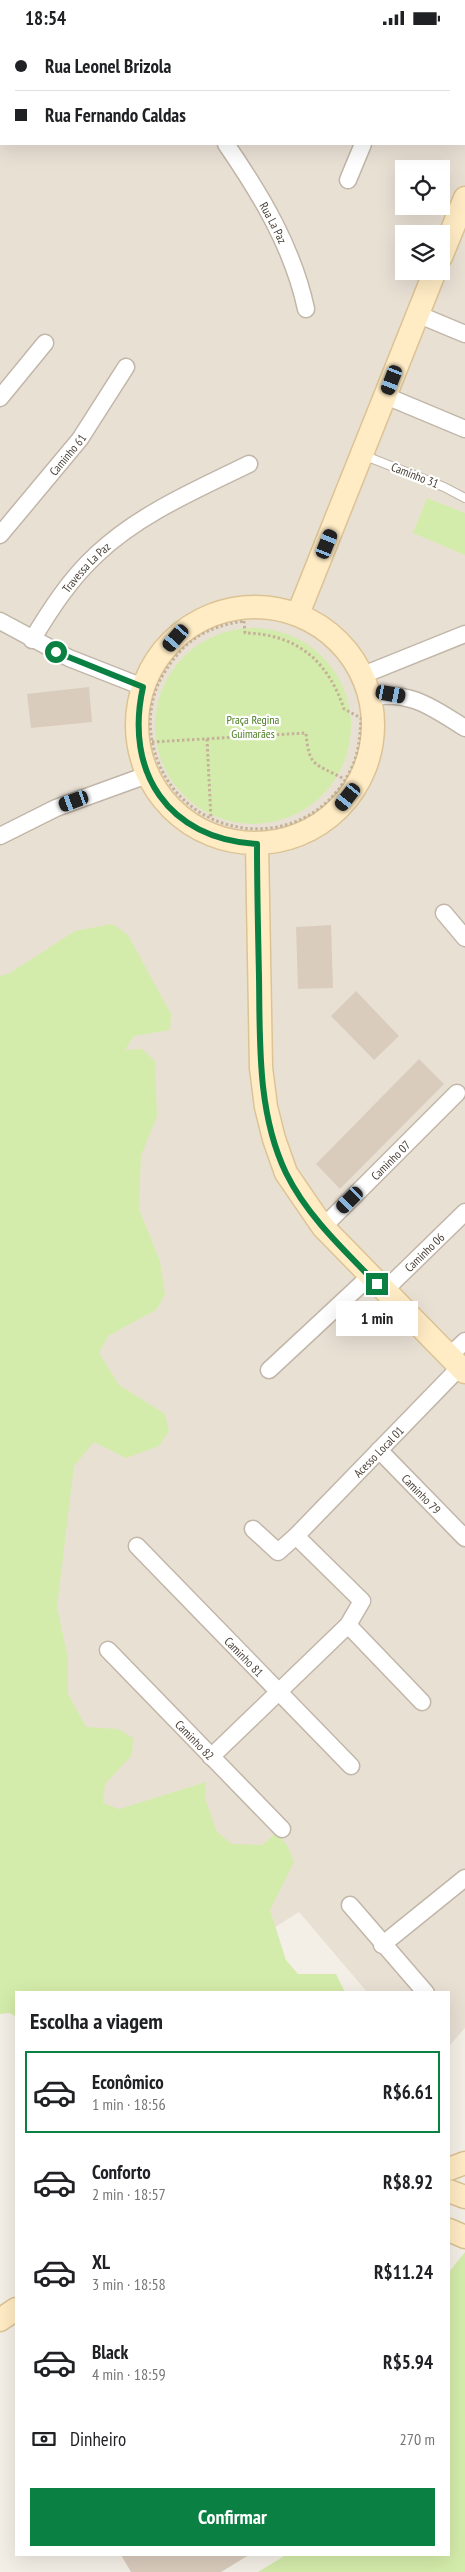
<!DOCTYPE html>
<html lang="pt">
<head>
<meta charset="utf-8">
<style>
	body { margin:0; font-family:"PT Sans Narrow",sans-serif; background:#f6f6f6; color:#202124; height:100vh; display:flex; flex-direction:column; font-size:19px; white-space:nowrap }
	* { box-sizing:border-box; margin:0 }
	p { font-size:16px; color:#757577 }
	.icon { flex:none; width:28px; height:28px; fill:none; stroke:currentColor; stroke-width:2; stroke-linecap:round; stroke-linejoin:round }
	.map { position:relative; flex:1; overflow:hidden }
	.panel { position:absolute; left:15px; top:1956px; width:435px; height:565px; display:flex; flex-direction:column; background:#fff; border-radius:0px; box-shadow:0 5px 20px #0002 }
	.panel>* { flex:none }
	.top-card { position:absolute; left:0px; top:0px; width:465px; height:110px; box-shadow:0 5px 20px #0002; display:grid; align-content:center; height:110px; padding:0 15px; background:#fff }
	.tools { position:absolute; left:395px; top:125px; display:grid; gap:10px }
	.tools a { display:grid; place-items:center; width:55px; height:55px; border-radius:0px; background:#fff; box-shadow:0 5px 20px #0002; font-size:25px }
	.end { position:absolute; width:22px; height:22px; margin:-11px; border:6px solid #0b8043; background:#fff; box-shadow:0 0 0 2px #fff }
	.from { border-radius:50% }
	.bubble { position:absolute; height:35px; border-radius:0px; background:#fff; box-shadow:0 5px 20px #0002; font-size:16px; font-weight:600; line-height:35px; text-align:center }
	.car { position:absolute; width:15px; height:30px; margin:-15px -8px; border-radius:6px; box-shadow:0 0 4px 1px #0007; background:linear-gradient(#222 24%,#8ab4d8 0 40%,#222 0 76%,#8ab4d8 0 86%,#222 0) }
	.top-card b { display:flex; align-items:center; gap:18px; height:48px; font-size:19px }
	.top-card b+b { border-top:1px solid #e0e0e0 }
	.top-card i { width:12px; height:12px; background:#202124 }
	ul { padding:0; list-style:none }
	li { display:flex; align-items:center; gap:15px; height:82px; margin:0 10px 8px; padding:0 5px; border:2px solid transparent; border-radius:0px }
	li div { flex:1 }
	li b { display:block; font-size:19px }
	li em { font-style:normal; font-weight:600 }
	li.on { border-color:#0b8043 }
	li>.icon { width:45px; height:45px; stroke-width:1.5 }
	h2 { padding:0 15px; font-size:22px; line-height:60px }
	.pay { display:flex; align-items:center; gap:12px; height:55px; padding:0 15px; font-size:19px }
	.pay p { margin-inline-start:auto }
	.primary-button { display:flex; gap:10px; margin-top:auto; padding:10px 15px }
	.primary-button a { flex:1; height:58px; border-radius:0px; background:#0b8043; color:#fff; font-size:20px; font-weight:600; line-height:58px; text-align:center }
	.status { display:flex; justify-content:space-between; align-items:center; height:35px; padding:0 25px; background:#fff; direction:ltr }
	.status svg { height:14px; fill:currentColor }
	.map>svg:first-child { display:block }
</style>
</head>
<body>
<div class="status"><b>18:54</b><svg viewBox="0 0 49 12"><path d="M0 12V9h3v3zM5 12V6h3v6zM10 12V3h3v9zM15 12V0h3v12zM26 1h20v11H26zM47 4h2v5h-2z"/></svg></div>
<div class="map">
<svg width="465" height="2537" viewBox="0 0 465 2537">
	<rect width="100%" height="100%" fill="#f4efe6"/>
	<path fill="#e9e0d4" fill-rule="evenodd" d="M0,0H465V1993L449,2011V1958L367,1957L299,1877L173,1957L16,1958L0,1971ZM1,1H464V109H1ZM404,134H441V171H404ZM404,199H441V236H404Z"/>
	<path fill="#d4ecab" d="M427,463L465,478V520L413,498Z
		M155 691a98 98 0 1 1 196 0a98 98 0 1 1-196 0Z
		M112,889L128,900L171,979L170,995L134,1001L125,1015L142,1014L155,1026L157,1081L141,1121L139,1174L160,1226L165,1260L156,1275L108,1301L99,1318L119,1350L165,1379L169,1396L159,1411L126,1423L94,1407L74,1431L57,1572L68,1623V1659L86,1692L118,1694L133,1703L132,1720L105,1749L103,1768L119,1774L206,1747L205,1763L217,1797L232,1809L262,1810L276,1798L287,1810L294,1827L270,1875L286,1925L298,1939H336L345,1957L16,1958V1982L10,1978L0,1979V941L10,938L75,896Z
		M465,2217V2537H258L286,2520H449V2237Z"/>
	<path fill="#daccbd" d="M89,652L92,687L31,693L27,659Z
		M331,890L333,953L298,954L296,892Z
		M356,956L399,1001L374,1025L331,981Z
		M419,1024L444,1049L340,1154L316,1129Z
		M121,2520H249L221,2537H131Z"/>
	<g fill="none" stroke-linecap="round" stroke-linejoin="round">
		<g stroke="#c1b6a8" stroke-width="10">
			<path id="lane" d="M363,420L444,452L465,463"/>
		</g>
		<g stroke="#c1b6a8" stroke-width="19">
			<g id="street">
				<path d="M0,0L1,2"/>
				<path d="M212,1L213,0"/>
				<path d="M308,1L309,0"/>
				<path d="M406,1V0"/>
				<path id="s1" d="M226,109C261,160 293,213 306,274"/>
				<path d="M348,145L363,109"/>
				<path d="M417,279L465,299"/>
				<path d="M386,361L465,394"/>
				<path d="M0,363L45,308"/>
				<path id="s2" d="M0,500L80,404L126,332"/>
				<path d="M0,586L69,623L143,652"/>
				<path id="s3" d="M32,605C50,575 70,544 96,520C139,479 196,455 249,429"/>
				<path d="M363,640L465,599"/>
				<path d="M370,662C412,656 431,672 465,693"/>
				<path d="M0,801L56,773L147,740"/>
				<path d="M444,878L465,903"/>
				<path id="s4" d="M323,1192L457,1058"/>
				<path id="s5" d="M384,1256L465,1177"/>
				<path d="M449,1321L465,1306"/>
				<path d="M269,1335L370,1241"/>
				<path id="s6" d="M379,1415L465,1503"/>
				<path id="s7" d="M296,1501L460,1332"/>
				<path id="s8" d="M137,1511L351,1731"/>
				<path d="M348,1590L422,1667"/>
				<path id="s9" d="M108,1615L282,1794"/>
				<path d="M211,1722L348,1590L362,1566L296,1501L278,1517L253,1494"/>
				<path d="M350,1870L426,1958"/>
				<path d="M382,1910L465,1843"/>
			</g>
		</g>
		<g stroke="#dbc394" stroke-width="25">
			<path id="secondary" d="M441,222L465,163
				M137 690a118 118 0 1 1 236 0a118 118 0 1 1-236 0Z
				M298,579L435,236
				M257,809L261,1033L266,1072L274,1104L286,1138L323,1192L465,1337
				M449,2134L465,2128
				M449,2156L465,2162
				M449,2195L465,2202
				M0,2285L16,2274"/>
		</g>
		<path stroke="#c4b198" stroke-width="3" stroke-dasharray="2.5 2.5" stroke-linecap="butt" d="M244,586L245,598C297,599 328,626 344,674L361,683C360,700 359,717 352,732C308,827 172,808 152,706C148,685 151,659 163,640C183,606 205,592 244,586Z
			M138,674L151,675
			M207,704L211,784
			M152,707L306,698C309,733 315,728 344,744"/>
		<use href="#lane" stroke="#fff" stroke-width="8"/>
		<use href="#street" stroke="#fff" stroke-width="16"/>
		<use href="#secondary" stroke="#ffecc5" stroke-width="22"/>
	</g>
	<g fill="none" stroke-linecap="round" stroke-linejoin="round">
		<path stroke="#0b8043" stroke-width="6" d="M56,617L143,652C124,737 168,804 257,809C257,853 258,897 259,941C260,1006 257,1078 286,1138C307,1181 344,1215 377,1249"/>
	</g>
	<g text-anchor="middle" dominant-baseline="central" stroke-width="4.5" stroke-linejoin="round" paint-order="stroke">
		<g font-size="12" fill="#483f35" stroke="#fff">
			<text stroke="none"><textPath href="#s1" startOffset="92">Rua La Paz</textPath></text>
			<text stroke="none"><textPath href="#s2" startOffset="105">Caminho 61</textPath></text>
			<text transform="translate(415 440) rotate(21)">Caminho 31</text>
			<text stroke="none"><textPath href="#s3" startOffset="91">Travessa La Paz</textPath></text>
			<text stroke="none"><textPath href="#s4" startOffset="95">Caminho 07</textPath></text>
			<text stroke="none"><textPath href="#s5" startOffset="56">Caminho 06</textPath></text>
			<text stroke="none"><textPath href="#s7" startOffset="118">Acesso Local 01</textPath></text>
			<text stroke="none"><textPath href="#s6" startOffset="61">Caminho 79</textPath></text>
			<text stroke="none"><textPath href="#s8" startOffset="154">Caminho 81</textPath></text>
			<text stroke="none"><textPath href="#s9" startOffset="125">Caminho 82</textPath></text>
		</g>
		<g font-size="12" fill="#4d7e23" stroke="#fff">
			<text x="253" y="684">Praça Regina<tspan x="253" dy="14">Guimarães</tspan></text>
		</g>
	</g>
</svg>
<div class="tools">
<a><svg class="icon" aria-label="locate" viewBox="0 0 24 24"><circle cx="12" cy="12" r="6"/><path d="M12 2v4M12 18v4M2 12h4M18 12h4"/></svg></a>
<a><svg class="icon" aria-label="layers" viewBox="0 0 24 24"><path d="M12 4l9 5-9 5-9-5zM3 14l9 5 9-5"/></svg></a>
</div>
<i class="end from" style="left:56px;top:617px"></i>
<i class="end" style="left:377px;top:1249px"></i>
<div class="bubble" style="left:336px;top:1266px;width:82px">1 min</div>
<i class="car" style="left:392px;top:345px;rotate:201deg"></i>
<i class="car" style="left:327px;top:509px;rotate:22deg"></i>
<i class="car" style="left:176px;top:603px;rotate:221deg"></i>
<i class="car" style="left:391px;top:659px;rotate:101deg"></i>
<i class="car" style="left:348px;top:762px;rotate:218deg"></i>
<i class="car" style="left:74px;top:766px;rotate:250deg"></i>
<i class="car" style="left:350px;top:1165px;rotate:225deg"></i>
<div class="top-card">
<b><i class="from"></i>Rua Leonel Brizola</b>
<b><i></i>Rua Fernando Caldas</b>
</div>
<section class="panel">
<h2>Escolha a viagem</h2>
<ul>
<li class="on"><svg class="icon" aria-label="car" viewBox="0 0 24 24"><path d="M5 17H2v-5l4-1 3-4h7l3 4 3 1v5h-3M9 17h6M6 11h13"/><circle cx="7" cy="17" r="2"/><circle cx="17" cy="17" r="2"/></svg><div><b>Econômico</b><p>1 min · 18:56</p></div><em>R$6.61</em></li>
<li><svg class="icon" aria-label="car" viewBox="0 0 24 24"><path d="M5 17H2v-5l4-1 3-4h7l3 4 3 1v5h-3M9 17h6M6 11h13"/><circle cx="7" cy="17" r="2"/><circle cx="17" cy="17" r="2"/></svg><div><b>Conforto</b><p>2 min · 18:57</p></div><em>R$8.92</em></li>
<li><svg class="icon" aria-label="car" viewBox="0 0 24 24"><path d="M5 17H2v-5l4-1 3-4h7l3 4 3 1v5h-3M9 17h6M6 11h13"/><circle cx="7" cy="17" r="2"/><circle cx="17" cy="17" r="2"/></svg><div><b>XL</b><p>3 min · 18:58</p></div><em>R$11.24</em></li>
<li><svg class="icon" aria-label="car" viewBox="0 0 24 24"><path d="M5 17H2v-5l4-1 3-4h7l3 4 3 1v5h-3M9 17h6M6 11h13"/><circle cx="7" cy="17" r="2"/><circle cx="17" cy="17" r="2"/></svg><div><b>Black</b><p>4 min · 18:59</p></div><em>R$5.94</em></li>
</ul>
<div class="pay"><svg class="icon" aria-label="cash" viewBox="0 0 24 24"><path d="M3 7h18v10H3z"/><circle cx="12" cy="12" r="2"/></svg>Dinheiro<p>270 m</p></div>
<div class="primary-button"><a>Confirmar</a></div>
</section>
</div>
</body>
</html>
